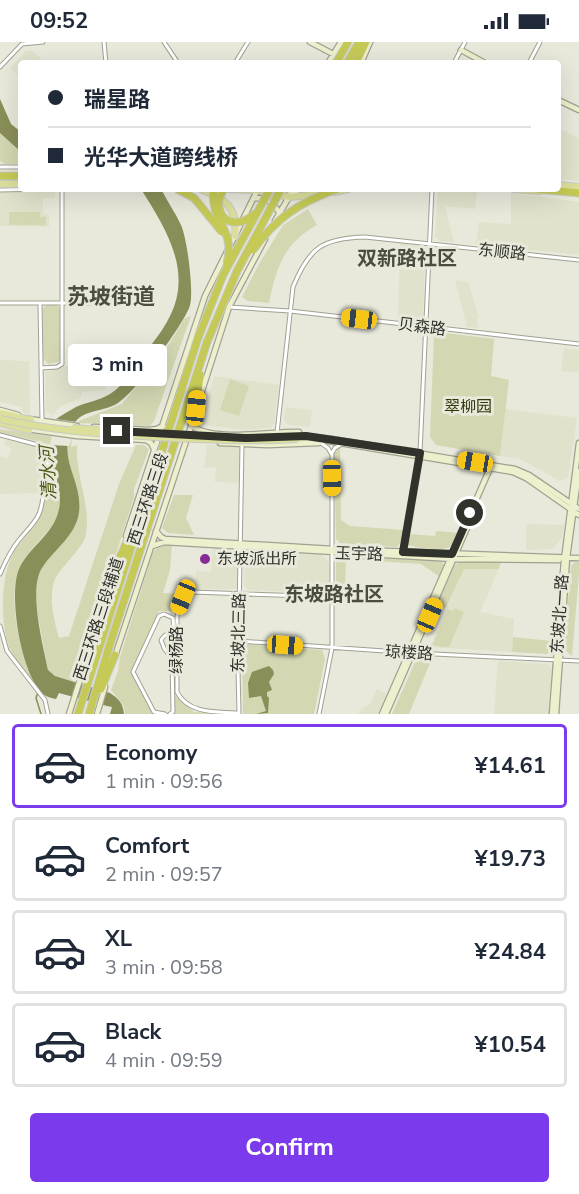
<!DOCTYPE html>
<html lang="en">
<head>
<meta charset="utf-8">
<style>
	body { margin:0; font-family:"Nunito Sans","Noto Sans SC",sans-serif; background:#f2f2f3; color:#1f2937; height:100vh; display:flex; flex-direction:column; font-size:22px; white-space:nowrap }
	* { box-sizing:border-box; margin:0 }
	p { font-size:20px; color:#747a83 }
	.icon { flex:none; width:33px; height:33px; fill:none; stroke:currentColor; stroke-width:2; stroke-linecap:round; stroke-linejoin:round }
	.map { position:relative; height:672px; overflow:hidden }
	.side { display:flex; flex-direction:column; background:#fff; flex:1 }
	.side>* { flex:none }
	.hud { position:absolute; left:18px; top:18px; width:543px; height:132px; border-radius:6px; box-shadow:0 6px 24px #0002; display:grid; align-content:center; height:132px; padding:0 30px; background:#fff }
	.end { position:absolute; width:27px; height:27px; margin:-14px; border:8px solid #31322c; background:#fff; box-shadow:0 0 0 3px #fff }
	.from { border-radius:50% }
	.bubble { position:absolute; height:42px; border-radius:6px; background:#fff; box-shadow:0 6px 24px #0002; font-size:20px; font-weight:700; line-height:42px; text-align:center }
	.car { position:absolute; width:18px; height:36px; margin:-18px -9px; border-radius:8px; box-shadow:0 0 4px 2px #0007; background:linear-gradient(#f5c518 24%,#345 0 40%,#f5c518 0 76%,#345 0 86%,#f5c518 0) }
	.hud b { display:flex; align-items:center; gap:21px; height:57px; font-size:22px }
	.hud b+b { border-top:2px solid #e0e1e3 }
	.hud i { width:15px; height:15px; background:#1f2937 }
	ul { padding:10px 0 0; list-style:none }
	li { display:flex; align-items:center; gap:18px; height:84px; margin:0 12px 9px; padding:0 18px; border:3px solid #e0e1e3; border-radius:6px }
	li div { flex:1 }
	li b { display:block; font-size:22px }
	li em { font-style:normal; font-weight:700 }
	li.active { border-color:#7c3aed }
	li>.icon { width:54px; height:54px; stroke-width:1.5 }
	.cta { display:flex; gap:12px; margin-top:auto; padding:12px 30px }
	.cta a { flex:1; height:69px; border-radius:6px; background:#7c3aed; color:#fff; font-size:24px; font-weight:700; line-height:69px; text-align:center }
	.status { display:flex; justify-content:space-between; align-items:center; height:42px; padding:0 30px; background:#fff; direction:ltr }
	.status svg { height:16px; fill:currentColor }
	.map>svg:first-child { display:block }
</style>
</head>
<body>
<div class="status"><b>09:52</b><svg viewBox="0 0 49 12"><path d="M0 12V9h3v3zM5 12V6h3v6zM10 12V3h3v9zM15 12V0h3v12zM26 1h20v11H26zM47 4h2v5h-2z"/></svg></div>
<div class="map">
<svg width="579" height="672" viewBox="0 0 579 672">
	<rect width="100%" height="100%" fill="#e8e9db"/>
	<path fill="#e0e2cc" d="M26,9H33L45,21H21V36L10,26Z
		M558,86L579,96V139L558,137Z
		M438,147L477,149L475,167L445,164L454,200L440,199L435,195Z
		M0,150H55V156H43V172L49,173V185L0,184Z
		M511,151L579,160V213L476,202L479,180L511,182Z
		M400,202L418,204L425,211L423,274L418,280L398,278Z
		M455,238L468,240L479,275L477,276L478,286L467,285Z
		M564,306L579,308V331L561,329Z
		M0,318L29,319L30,372L24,371L21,365L0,360Z
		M106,322V348L82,350L81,356L61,364L52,373L46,369L45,330L66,324Z
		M214,334L279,343L274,382L270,386L248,388L208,384L201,381Z
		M285,365L312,368L310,385L289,383L284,378Z
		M505,367L577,376L568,436L560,439L520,417L500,414Z
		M7,396L15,400L40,405V411L44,413L52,446L41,451L0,452V414L7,416L12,407L4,403Z
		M207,403L236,404L240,407L238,441L215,440L216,425L204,426Z
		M526,482L564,483L562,496L552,507L526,508Z
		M213,505L232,506L237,511L238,544L234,547H195L196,529L211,530Z
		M250,508L321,512L329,520V548L326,551L248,548L244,543L245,514Z
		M464,527H499L480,570L514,577L512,610L430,605Z
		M498,619L547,622L552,626L549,672H494Z
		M377,647L386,652L378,672H358L362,666L370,662Z"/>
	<path fill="#d4d7b2" d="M0,91L21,110V122H5L0,119Z
		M308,167L317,183C284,201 276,226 269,261L248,259L242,255L259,222L283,183Z
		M9,170H40V175H46V183H9Z
		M47,262L57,263L60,268V317L59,320L48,322L43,316V267Z
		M191,274L154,379L150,384L78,381L79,379L122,362L161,315L185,276Z
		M437,290L494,297L491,334L509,338L500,414L436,403L430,395L434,293Z
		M230,337L249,344L239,374L220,368Z
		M0,387L72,397L71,405L77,403C75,432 91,464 86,491C85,500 78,507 72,515C67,521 59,529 55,537C48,555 54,578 59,596L69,594L119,442L136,403H144L149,407L134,447V455L87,604L82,613L77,634H75L73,639L55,634L48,628L35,559L37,535L78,457L65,406L45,403L42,400L0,391Z
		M340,405L341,478L350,484L404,488L400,501L397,505L341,502L336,497L334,412Z
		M59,450C67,485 31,498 20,525C6,558 21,617 38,646C28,634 16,621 9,605C0,577 0,534 15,508C29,488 44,480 45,454Z
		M174,453H193L186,476L194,493L168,491L162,486Z
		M436,489L459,491C457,495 455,501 451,504C445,510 414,506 406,502L408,492L435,494Z
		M172,502L170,528L163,551L182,552L176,569H159L132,630L153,672H125L124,664L111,648L118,629L120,615L153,510L159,504Z
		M340,513L440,517L445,524L440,535L421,522L346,517L345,547H336V517Z
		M461,519H501L499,527H464L446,566L437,563L455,523Z
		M575,520H579V532L572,614L564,607L571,524Z
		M455,566L464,570L449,605L432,604L448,567L453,569Z
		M513,595L552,599L551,608L547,612L512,610Z
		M246,602L322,608L325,617L314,672H243L242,606Z
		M423,615L432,616L409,672H392L416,618Z
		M175,653L194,670L235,672H174Z"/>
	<path fill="#8a8e58" d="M0,57L11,82L21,90V110L0,91Z
		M141,147H161C167,159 175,170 181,183C187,196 194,249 190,263C188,273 164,307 156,317C145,333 134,349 118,361C105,370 82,367 74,382C55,417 83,437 79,470C76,494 54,507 42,526C28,547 43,603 48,628L55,634L110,651C119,657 123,661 124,672H110L112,665L107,664L59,651L56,657C51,656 47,655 43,652C21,633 8,553 19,527C29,504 54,493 59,467C63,449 53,431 51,413C49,402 54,389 56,377C62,373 69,369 76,365C87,360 99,359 110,352C125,343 135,323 146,310C154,299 163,288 169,276C194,229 165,186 141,147Z
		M269,624L273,628L274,632L269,640L272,648L267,650V654L269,656L268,671L256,672L266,669L261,654L249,656L248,641L252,630Z"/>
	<path fill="#e8e9db" d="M55,377L77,380L69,404L50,403Z"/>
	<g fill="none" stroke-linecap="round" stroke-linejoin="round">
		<path stroke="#8a8e58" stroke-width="1.5" d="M38,650L36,656L41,672"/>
		<g stroke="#a0a193" stroke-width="5">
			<path id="street" d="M104,0L106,21
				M164,0L178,21
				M22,2L43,0
				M235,21L248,0
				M454,21L465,0
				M529,21L540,0
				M0,25L22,2
				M0,125H21
				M0,148L49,147
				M0,261H102
				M40,261L42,379
				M229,265L290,269L579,302
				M41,326L57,325L62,322V147
				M277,391L293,245C309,206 322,196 365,195L579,218
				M0,393L42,404L56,449L43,452C42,476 33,481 19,498C11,508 5,520 0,532
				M332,411L335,406L342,402
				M403,509L420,411L432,147
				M0,584L7,609L45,658L48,672
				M239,599L414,611L579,619
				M239,671C217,670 188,672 177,650V576L178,568L183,555L192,550L333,555
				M239,671L238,628L242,403
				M165,672L154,670L133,630L159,574L164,572L173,576C175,594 168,587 161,598L164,606L172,617L173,670L170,672
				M319,672L332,606V413L328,406L321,401"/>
		</g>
		<g stroke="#a0a193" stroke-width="7">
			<path id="secondary" d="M310,0L333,12
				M461,8L485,21
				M328,21L341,0
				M361,21L370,0
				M558,58L579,68
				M292,154L299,147
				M254,156C268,156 273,160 280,172
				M275,179L289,155L292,147
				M200,355L229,265L265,197
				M0,368L18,373
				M29,377L77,384
				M191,383C212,401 272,389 299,390
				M94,385L149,388L157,387L163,384
				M27,387L77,394L146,398L151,401L154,407
				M297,393L332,397L515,427L529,433L579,467
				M297,397L322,398L513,430L526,436L579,473
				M220,401L268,403L319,401
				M156,489L161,495L165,497L333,507L579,516
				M126,494L205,254L258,147
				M152,504L164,500L454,517L559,518
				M115,614L197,366
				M69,672L118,519
				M97,672L105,645
				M382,672L491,424
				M386,672L477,463
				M552,672L564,518L579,401
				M556,672L567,516L579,429"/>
		</g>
		<g stroke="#c9cac8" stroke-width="8">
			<path id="primary" d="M0,142H21
				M558,143L579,145
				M201,147C225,157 238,165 235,194
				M228,147L258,148L289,155L321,152
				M514,147L540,149
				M334,150L348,147
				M0,371L31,378
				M0,381L29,388"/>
		</g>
		<g stroke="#c9cac8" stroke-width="9">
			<path id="highway" d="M336,21L348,0
				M347,21L359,0
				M356,21L366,0
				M0,134H21
				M537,147L579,151
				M196,366L200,333
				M118,520L138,474
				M101,647L115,613
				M78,672L198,296
				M89,672L110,602L207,300"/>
		</g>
		<use href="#street" stroke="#fff" stroke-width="3"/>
		<use href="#secondary" stroke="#eeefcc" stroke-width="4.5"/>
		<use href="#primary" stroke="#dcdf9a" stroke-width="6"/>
		<use href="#highway" stroke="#c5ca56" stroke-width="7"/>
		<g stroke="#c9cac8" stroke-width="8" stroke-linecap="butt">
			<path id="primary-bridge" d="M0,377C53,389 105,393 159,395C206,398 251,400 297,397
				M73,386L99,388"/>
		</g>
		<g stroke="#c9cac8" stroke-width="9" stroke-linecap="butt">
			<path id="highway-bridge" d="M177,147L194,156L222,190
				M214,147C209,180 236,185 227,221
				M223,149C214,162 220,182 238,180C245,180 251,175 256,171
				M253,208C276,176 300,160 337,147
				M198,296L223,233L270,147
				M207,300L237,229L281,147"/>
		</g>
		<use href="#primary-bridge" stroke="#dcdf9a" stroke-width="6"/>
		<use href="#highway-bridge" stroke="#c5ca56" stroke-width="7"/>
	</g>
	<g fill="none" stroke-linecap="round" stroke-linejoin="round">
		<path stroke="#31322c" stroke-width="8" d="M117,389L245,396L306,394L420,411L403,510L452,512L470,471"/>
	</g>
	<circle fill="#882b97" stroke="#e8e9db" stroke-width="2" cx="205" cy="517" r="6"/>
	<g text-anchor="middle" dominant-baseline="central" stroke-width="6" stroke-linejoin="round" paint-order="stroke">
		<g font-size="16" fill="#31322c" stroke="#e8e9db">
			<text transform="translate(502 210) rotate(6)">东顺路</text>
			<text transform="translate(422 285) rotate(7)">贝森路</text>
			<text transform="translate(148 457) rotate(-72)">西三环路三段</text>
			<text transform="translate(359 512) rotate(2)">玉宇路</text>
			<text transform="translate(560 572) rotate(-86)">东坡北一路</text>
			<text transform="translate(99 577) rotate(-72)">西三环路三段辅道</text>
			<text transform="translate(239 591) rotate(-89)">东坡北三路</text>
			<text transform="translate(177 608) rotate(-90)">绿杨路</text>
			<text transform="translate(409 611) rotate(3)">琼楼路</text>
		</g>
		<g font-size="16" fill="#35370a" stroke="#e8e9db">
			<text x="468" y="365">翠柳园</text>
		</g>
		<g font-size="16" fill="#31322c" stroke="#e8e9db" text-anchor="start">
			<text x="217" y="517">东坡派出所</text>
		</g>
		<g font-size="18" font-style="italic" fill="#535515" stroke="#e8e9db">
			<text transform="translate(48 431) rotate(-93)">清水河</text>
		</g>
		<g font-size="20" font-weight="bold" fill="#4c4d41" stroke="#e8e9db">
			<text x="407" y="216">双新路社区</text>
			<text x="334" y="552">东坡路社区</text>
		</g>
		<g font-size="22" font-weight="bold" fill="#4c4d41" stroke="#e8e9db">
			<text x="111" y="255">苏坡街道</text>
		</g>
	</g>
</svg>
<i class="end from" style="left:470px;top:471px"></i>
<i class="end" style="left:117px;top:389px"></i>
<div class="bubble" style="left:68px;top:302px;width:99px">3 min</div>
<i class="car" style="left:359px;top:277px;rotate:277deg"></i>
<i class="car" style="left:196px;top:366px;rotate:6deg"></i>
<i class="car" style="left:475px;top:420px;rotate:279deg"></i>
<i class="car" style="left:332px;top:436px;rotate:179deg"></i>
<i class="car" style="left:183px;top:555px;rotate:202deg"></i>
<i class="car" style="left:430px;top:573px;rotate:23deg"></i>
<i class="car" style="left:285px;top:603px;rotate:94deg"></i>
<div class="hud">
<b><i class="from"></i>瑞星路</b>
<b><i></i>光华大道跨线桥</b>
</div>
</div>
<section class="side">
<ul>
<li class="active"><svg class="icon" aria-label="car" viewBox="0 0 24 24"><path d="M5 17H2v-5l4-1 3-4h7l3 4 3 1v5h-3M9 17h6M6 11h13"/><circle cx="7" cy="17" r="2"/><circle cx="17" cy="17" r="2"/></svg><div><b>Economy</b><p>1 min · 09:56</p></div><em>¥14.61</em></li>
<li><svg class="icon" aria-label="car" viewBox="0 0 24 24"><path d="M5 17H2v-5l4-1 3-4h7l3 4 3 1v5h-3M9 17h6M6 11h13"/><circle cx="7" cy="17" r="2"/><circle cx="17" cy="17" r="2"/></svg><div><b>Comfort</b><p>2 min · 09:57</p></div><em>¥19.73</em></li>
<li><svg class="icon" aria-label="car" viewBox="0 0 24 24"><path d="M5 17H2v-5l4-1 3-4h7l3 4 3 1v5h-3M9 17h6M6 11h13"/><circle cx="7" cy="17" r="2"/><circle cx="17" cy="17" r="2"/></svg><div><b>XL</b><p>3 min · 09:58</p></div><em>¥24.84</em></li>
<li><svg class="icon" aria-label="car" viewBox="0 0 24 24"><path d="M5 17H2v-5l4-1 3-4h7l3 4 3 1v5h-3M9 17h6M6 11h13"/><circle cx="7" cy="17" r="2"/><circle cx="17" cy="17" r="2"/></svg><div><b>Black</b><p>4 min · 09:59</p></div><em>¥10.54</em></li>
</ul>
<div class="cta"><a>Confirm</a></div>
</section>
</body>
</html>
